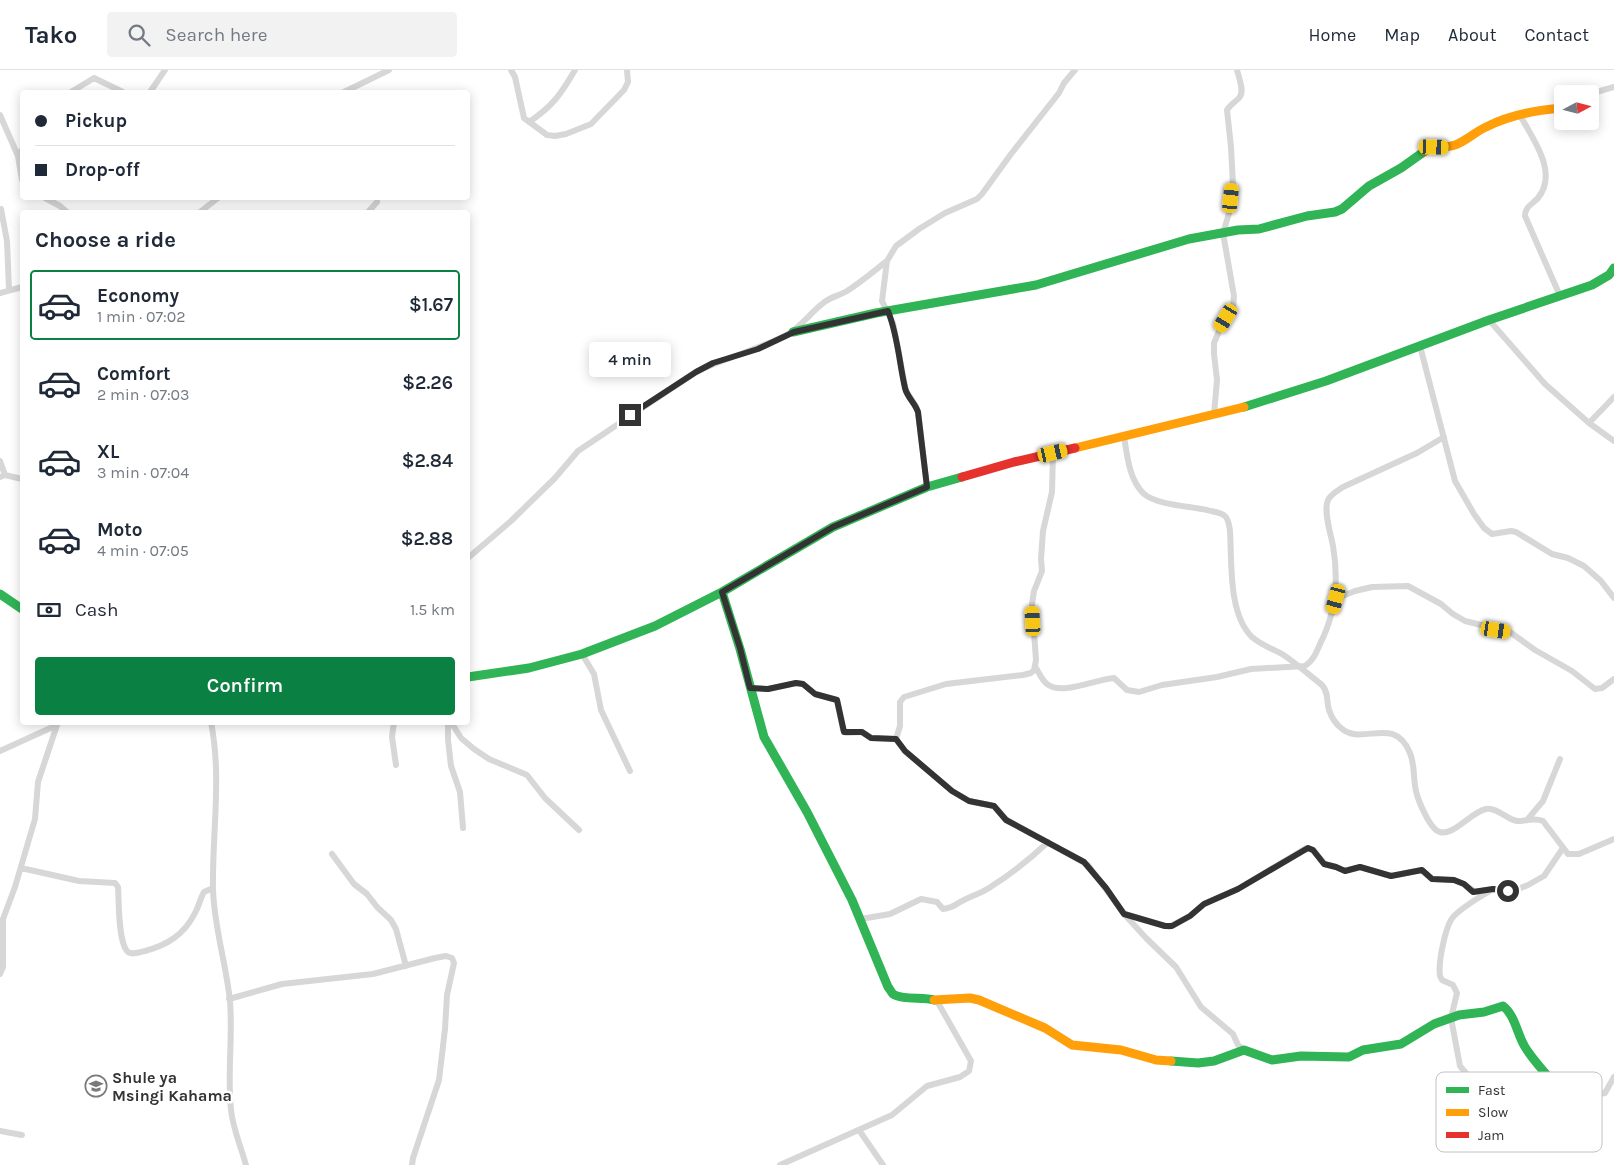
<!DOCTYPE html>
<html lang="en">
<head>
<meta charset="utf-8">
<style>
	body { margin:0; font-family:Karla,sans-serif; background:#f2f2f3; color:#1f2937; height:100vh; display:flex; flex-direction:column; font-size:19px; white-space:nowrap }
	* { box-sizing:border-box; margin:0 }
	p { font-size:16px; color:#747a83 }
	.icon { flex:none; width:28px; height:28px; fill:none; stroke:currentColor; stroke-width:2; stroke-linecap:round; stroke-linejoin:round }
	.map { position:relative; flex:1; overflow:hidden }
	.panel { position:absolute; left:20px; top:140px; width:450px; height:515px; display:flex; flex-direction:column; background:#fff; border-radius:5px; box-shadow:0 2px 12px #0003 }
	.panel>* { flex:none }
	.hud { position:absolute; left:20px; top:20px; width:450px; height:110px; border-radius:5px; box-shadow:0 2px 12px #0003; display:grid; align-content:center; height:110px; padding:0 15px; background:#fff }
	.needle { width:32px; rotate:83deg }
	.buttons { position:absolute; left:1554px; top:15px; display:grid; gap:10px }
	.buttons a { display:grid; place-items:center; width:45px; height:45px; border-radius:5px; background:#fff; box-shadow:0 2px 12px #0003; font-size:25px }
	.end { position:absolute; width:22px; height:22px; margin:-11px; border:6px solid #333; background:#fff; box-shadow:0 0 0 2px #fff }
	.from { border-radius:50% }
	.bubble { position:absolute; height:35px; border-radius:5px; background:#fff; box-shadow:0 2px 12px #0003; font-size:16px; font-weight:600; line-height:35px; text-align:center }
	.car { position:absolute; width:15px; height:30px; margin:-15px -8px; border-radius:6px; box-shadow:0 0 4px 1px #0007; background:linear-gradient(#f5c518 24%,#345 0 40%,#f5c518 0 76%,#345 0 86%,#f5c518 0) }
	.hud b { display:flex; align-items:center; gap:18px; height:48px; font-size:19px }
	.hud b+b { border-top:1px solid #e0e1e3 }
	.hud i { width:12px; height:12px; background:#1f2937 }
	ul { padding:0; list-style:none }
	li { display:flex; align-items:center; gap:15px; height:70px; margin:0 10px 8px; padding:0 5px; border:2px solid transparent; border-radius:5px }
	li div { flex:1 }
	li b { display:block; font-size:19px }
	li em { font-style:normal; font-weight:600 }
	li.current { border-color:#0b8043 }
	li>.icon { width:45px; height:45px; stroke-width:1.5 }
	h2 { padding:0 15px; font-size:22px; line-height:60px }
	.pay { display:flex; align-items:center; gap:12px; height:55px; padding:0 15px; font-size:19px }
	.pay p { margin-inline-start:auto }
	.primary-button { display:flex; gap:10px; margin-top:auto; padding:10px 15px }
	.primary-button a { flex:1; height:58px; border-radius:5px; background:#0b8043; color:#fff; font-size:20px; font-weight:600; line-height:58px; text-align:center }
	header { display:flex; align-items:center; gap:30px; box-sizing:border-box; height:70px; padding:0 25px; background:#fff; border-bottom:1px solid #e0e1e3 }
	header strong { font-size:24px }
	nav { display:flex; gap:28px; margin-inline-start:auto; font-size:18px }
	.search { width:350px; height:45px; background:#f2f2f3; display:flex; align-items:center; gap:12px; box-sizing:border-box; padding:0 18px; border-radius:5px; color:#747a83; font-size:19px }
	.map>svg:first-child { display:block }
</style>
</head>
<body>
<header>
<strong>Tako</strong>
<div class="search"><svg class="icon" aria-label="search" viewBox="0 0 24 24"><circle cx="10" cy="10" r="6"/><path d="M15 15l6 6"/></svg>Search here</div>
<nav><a>Home</a><a>Map</a><a>About</a><a>Contact</a></nav>
</header>
<div class="map">
<svg width="1614" height="1095" viewBox="0 0 1614 1095">
	<rect width="100%" height="100%" fill="#fff"/>
	<g fill="none" stroke-linecap="round" stroke-linejoin="round">
		<path stroke="#d7d7d7" stroke-width="6" d="M511,0L515,7L524,48L547,65L555,66L566,64L591,54L624,20L628,12L627,0
			M71,22L94,8L123,22
			M150,22L165,0
			M344,22L389,0
			M1590,24L1614,17
			M0,45L18,86
			M1520,45C1532,68 1559,102 1538,128C1533,134 1525,136 1525,146L1560,226
			M529,52C553,36 561,24 575,0
			M22,80L18,86L22,110
			M45,128L60,136L67,142
			M1,139L7,171L9,220
			M200,142L218,128
			M368,142L377,132
			M0,223L22,217
			M1489,250L1545,314L1589,353L1614,371
			M1420,276L1455,411L1474,444L1484,458L1492,464L1511,461L1516,462L1552,484L1568,488L1584,496L1601,511L1614,528
			M1214,344L1217,310L1214,284V273L1220,259L1233,238L1234,226L1223,163L1230,140L1233,115L1231,77L1227,40C1230,35 1234,33 1239,28C1245,22 1239,8 1237,0
			M1589,353L1614,327
			M1124,366C1127,385 1129,410 1144,424C1157,435 1189,436 1207,440C1213,442 1220,442 1225,446C1229,450 1229,455 1230,461C1232,492 1228,544 1252,567C1261,575 1273,579 1282,584C1296,593 1309,605 1322,615C1329,623 1326,630 1329,640C1331,646 1336,654 1341,658C1362,677 1394,644 1410,683C1415,695 1413,708 1416,721C1418,730 1430,760 1440,762C1454,766 1471,742 1486,739C1497,737 1506,749 1517,751C1526,751 1535,747 1543,751L1568,784H1579L1614,769
			M0,391L5,405
			M0,407L5,405L22,409
			M927,417L918,342L916,336L906,321L893,253L882,231L887,191L896,176L919,159L945,143L977,129L982,124L1011,84L1059,23L1064,13L1075,0
			M468,488L511,451L555,408L578,381L696,302C725,288 756,280 785,266C801,258 811,241 826,231C832,227 840,225 847,221C861,212 874,201 887,191
			M1335,529L1355,521L1372,517L1408,516L1441,534L1453,544L1465,551L1510,562L1535,580L1572,601L1595,619L1602,618L1614,609
			M582,584L594,604L601,640L630,701
			M1036,598C1039,603 1042,610 1047,614C1061,626 1097,609 1114,608L1127,620L1139,622L1162,615L1217,607L1251,599L1305,596C1313,591 1316,583 1320,574C1336,543 1339,511 1333,476C1331,465 1323,440 1328,430C1331,424 1337,421 1343,417L1417,383L1444,367
			M750,618L768,619L796,613L803,614L815,624L837,630L843,660L846,663L862,662L871,668L896,669L905,681L952,721L969,731L994,736L1007,750L1088,795L1124,844L1146,868L1176,897L1201,937L1233,964L1238,975L1244,980
			M211,652C222,708 212,763 213,819C214,857 226,893 230,931C233,967 227,1004 231,1040C233,1059 241,1077 246,1095
			M394,652L392,667L396,695
			M448,652V670L451,696L460,722L463,758
			M451,652L461,668L474,679L489,689L527,705L545,728L579,760
			M896,669L900,656V632L904,627L946,614L1023,605L1031,603L1034,600L1036,590L1032,534L1034,521L1042,501L1041,489L1043,461L1052,422L1053,383
			M0,681L57,655
			M1527,750L1543,731L1560,689
			M332,784L354,814L367,824L377,837L391,850L396,859L406,896
			M21,798L79,811L115,813L118,817C119,830 118,871 127,881C131,886 139,882 145,881C167,875 184,865 195,843C199,836 200,829 204,822L213,818
			M1490,821C1478,828 1464,836 1454,846C1445,855 1438,894 1440,906L1442,910L1453,915L1457,923L1451,948L1460,996L1470,1008L1480,1014L1489,1015H1519L1562,1022L1575,1021L1591,1026L1605,1023L1614,1007
			M1126,844L1169,857L1190,846L1204,834L1238,819L1306,778L1313,780L1325,794L1336,797L1345,801L1360,797L1391,806L1421,800L1432,809L1454,810L1464,814L1475,822L1493,819L1511,822L1528,815L1544,806L1563,778
			M861,849L890,844L921,829L937,832L943,839C956,837 953,835 964,830C972,826 981,823 989,818C1010,805 1030,789 1048,772
			M0,904L3,897V849L15,817L35,749L38,712L58,652
			M229,929L282,914L373,904L435,888L446,886L452,888L454,893L447,925L445,959L439,1010L413,1088L412,1095
			M859,1060L883,1095
			M0,1061L22,1065
			M780,1095L892,1045L927,1016L960,1007L969,1001L971,991L937,931"/>
		<path stroke="#30b455" stroke-width="9" d="M793,262L876,243L1036,215L1189,169L1238,160L1259,159L1307,146L1335,142L1342,139L1369,116L1401,98L1425,81
			M1244,337L1326,311L1489,250L1592,215L1609,205L1614,198
			M722,522L740,579L764,667L807,742L852,830L888,917C890,919 891,922 893,924C901,930 923,927 934,930
			M0,524L22,539
			M468,607L529,598L582,584L655,556L722,522L833,457L927,417L962,407
			M1171,991L1198,993L1214,991L1244,980L1272,990L1301,986L1349,987L1363,980L1401,974L1434,954L1459,945L1484,942L1503,936C1515,945 1517,964 1525,977C1535,993 1549,1007 1562,1022"/>
		<path stroke="#ff9f0a" stroke-width="9" d="M1425,81C1435,76 1445,78 1455,75C1466,71 1475,62 1486,57C1510,45 1536,40 1562,38
			M1075,378L1244,337
			M934,930L970,928L979,930L1045,958L1072,975L1121,980L1156,990L1171,991"/>
		<path stroke="#e5322d" stroke-width="9" d="M962,407L1014,392L1075,378"/>
	</g>
	<g fill="none" stroke-linecap="round" stroke-linejoin="round">
		<path stroke="#333" stroke-width="6" d="M630,345L696,302L713,293L758,279L794,262L888,241C898,266 899,292 905,318C907,327 915,333 918,342L927,417L833,457L722,522L740,578L750,618L768,619L796,613L803,614L815,624L837,630L844,662H862L871,668L896,669L905,681L952,721L969,731L994,736L1006,750L1084,792L1106,818L1124,844L1165,856H1172L1190,846L1204,834L1238,819L1308,778L1313,780L1324,794L1336,797L1345,801L1360,797L1391,806L1422,800L1432,809L1454,810L1464,814L1473,822L1493,819L1508,821"/>
	</g>
	<defs>
		<g id="school-ring" transform="scale(1.125)"><circle r="9.5" fill="#fff" stroke="#7a7a7a" stroke-width="1.5"/><path d="M0-5L7-2L0 1L-7-2ZM-4 1L0 2.5L4 1V4Q0 6-4 4Z" fill="#7a7a7a"/></g>
	</defs>
	<g fill-rule="evenodd">
		<use href="#school-ring" x="96" y="1016"/>
	</g>
	<g text-anchor="middle" dominant-baseline="central" stroke-width="5" stroke-linejoin="round" paint-order="stroke">
		<g font-size="16" font-weight="bold" fill="#333" stroke="#fff" text-anchor="start">
			<text x="112" y="1007">Shule ya<tspan x="112" dy="18">Msingi Kahama</tspan></text>
		</g>
	</g>
	<rect x="1436" y="1002" width="166" height="80" rx="8" fill="#fff" stroke="#c2c2c2" stroke-width="1"/>
	<rect x="1446" y="1017" width="23" height="6" fill="#30b455"/>
	<rect x="1446" y="1039" width="23" height="7" fill="#ff9f0a"/>
	<rect x="1446" y="1062" width="23" height="6" fill="#e5322d"/>
	<g font-size="14" fill="#333">
		<text x="1478" y="1025">Fast</text>
		<text x="1478" y="1047">Slow</text>
		<text x="1478" y="1070">Jam</text>
	</g>
</svg>
<div class="buttons">
<a><svg class="needle" viewBox="-14 -14 28 28"><path d="M0-13l5 13h-10z" fill="#e53935"/><path d="M0 13l5-13h-10z" fill="#747a83"/></svg></a>
</div>
<i class="end from" style="left:1508px;top:821px"></i>
<i class="end" style="left:630px;top:345px"></i>
<div class="bubble" style="left:589px;top:272px;width:82px">4 min</div>
<i class="car" style="left:1434px;top:77px;rotate:92deg"></i>
<i class="car" style="left:1231px;top:128px;rotate:6deg"></i>
<i class="car" style="left:1226px;top:248px;rotate:211deg"></i>
<i class="car" style="left:1053px;top:383px;rotate:77deg"></i>
<i class="car" style="left:1336px;top:529px;rotate:195deg"></i>
<i class="car" style="left:1033px;top:551px;rotate:357deg"></i>
<i class="car" style="left:1496px;top:560px;rotate:99deg"></i>
<div class="hud">
<b><i class="from"></i>Pickup</b>
<b><i></i>Drop-off</b>
</div>
<section class="panel">
<h2>Choose a ride</h2>
<ul>
<li class="current"><svg class="icon" aria-label="car" viewBox="0 0 24 24"><path d="M5 17H2v-5l4-1 3-4h7l3 4 3 1v5h-3M9 17h6M6 11h13"/><circle cx="7" cy="17" r="2"/><circle cx="17" cy="17" r="2"/></svg><div><b>Economy</b><p>1 min · 07:02</p></div><em>$1.67</em></li>
<li><svg class="icon" aria-label="car" viewBox="0 0 24 24"><path d="M5 17H2v-5l4-1 3-4h7l3 4 3 1v5h-3M9 17h6M6 11h13"/><circle cx="7" cy="17" r="2"/><circle cx="17" cy="17" r="2"/></svg><div><b>Comfort</b><p>2 min · 07:03</p></div><em>$2.26</em></li>
<li><svg class="icon" aria-label="car" viewBox="0 0 24 24"><path d="M5 17H2v-5l4-1 3-4h7l3 4 3 1v5h-3M9 17h6M6 11h13"/><circle cx="7" cy="17" r="2"/><circle cx="17" cy="17" r="2"/></svg><div><b>XL</b><p>3 min · 07:04</p></div><em>$2.84</em></li>
<li><svg class="icon" aria-label="car" viewBox="0 0 24 24"><path d="M5 17H2v-5l4-1 3-4h7l3 4 3 1v5h-3M9 17h6M6 11h13"/><circle cx="7" cy="17" r="2"/><circle cx="17" cy="17" r="2"/></svg><div><b>Moto</b><p>4 min · 07:05</p></div><em>$2.88</em></li>
</ul>
<div class="pay"><svg class="icon" aria-label="cash" viewBox="0 0 24 24"><path d="M3 7h18v10H3z"/><circle cx="12" cy="12" r="2"/></svg>Cash<p>1.5 km</p></div>
<div class="primary-button"><a>Confirm</a></div>
</section>
</div>
</body>
</html>
